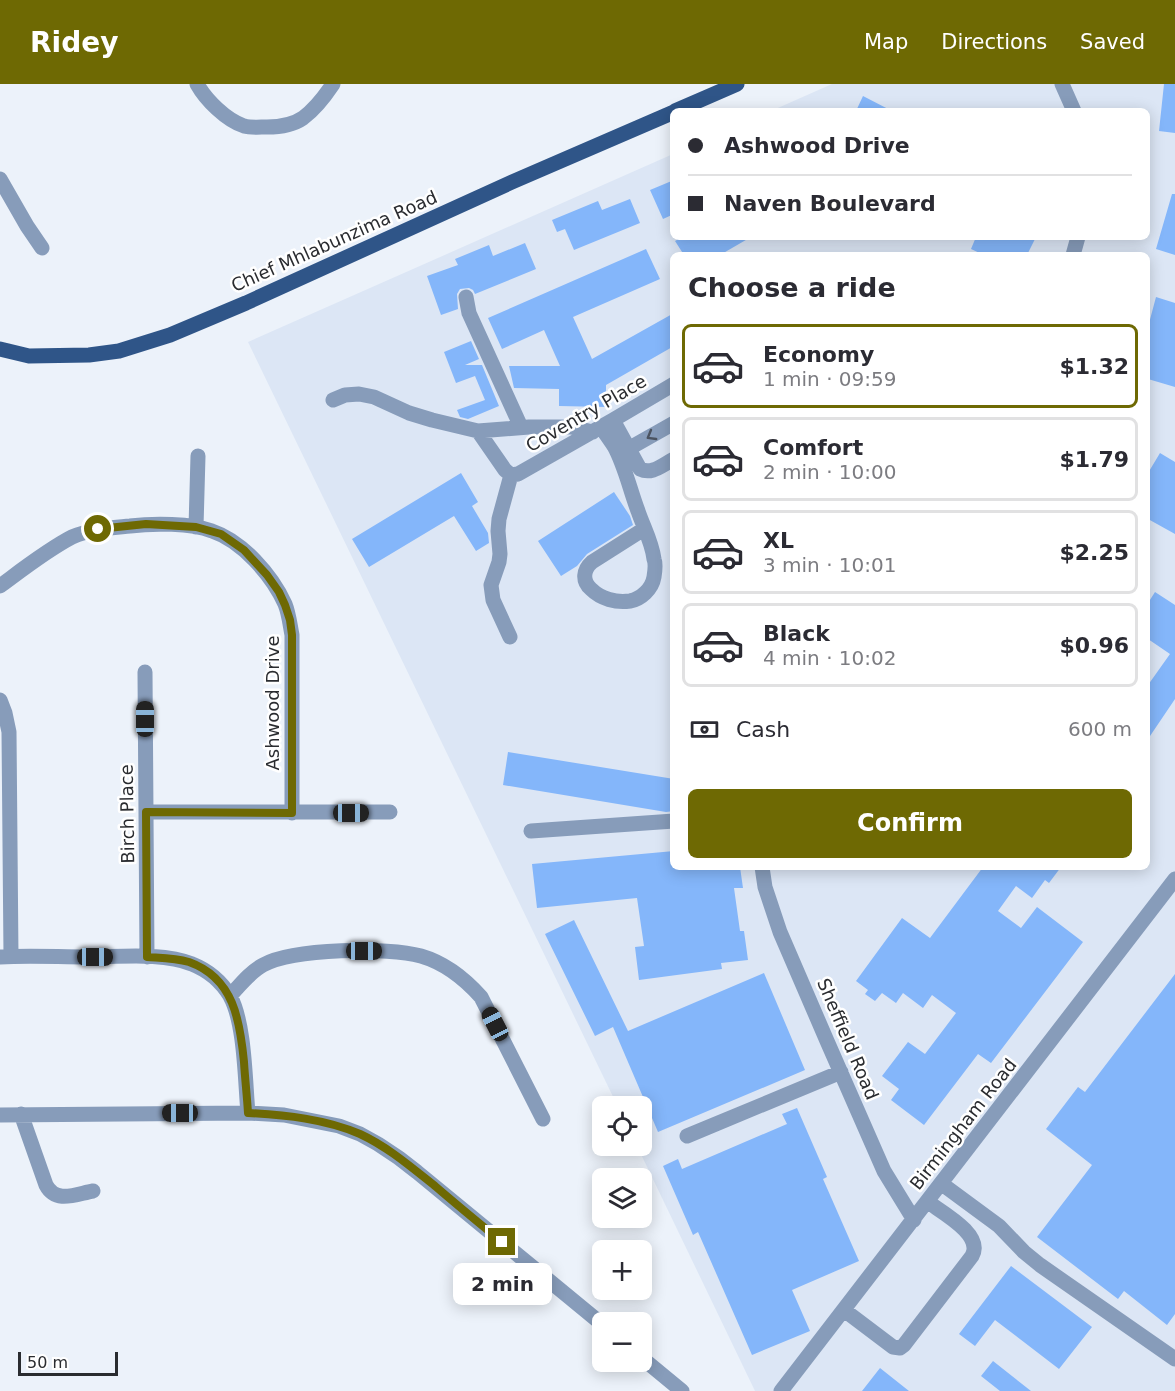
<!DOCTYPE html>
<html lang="en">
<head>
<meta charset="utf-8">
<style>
	body { margin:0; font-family:"DejaVu Sans",sans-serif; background:#f2f2f3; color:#2b2b33; height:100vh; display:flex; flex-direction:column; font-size:22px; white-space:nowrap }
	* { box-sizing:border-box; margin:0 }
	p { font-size:20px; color:#7c7c81 }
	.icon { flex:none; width:33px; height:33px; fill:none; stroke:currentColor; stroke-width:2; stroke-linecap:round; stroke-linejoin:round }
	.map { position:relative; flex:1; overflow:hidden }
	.drawer { position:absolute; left:670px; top:168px; width:480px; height:618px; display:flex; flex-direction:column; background:#fff; border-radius:9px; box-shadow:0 3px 15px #0003 }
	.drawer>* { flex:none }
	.banner { position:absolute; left:670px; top:24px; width:480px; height:132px; border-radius:9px; box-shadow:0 3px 15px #0003; display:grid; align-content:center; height:132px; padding:0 18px; background:#fff }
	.controls { position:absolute; left:592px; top:1012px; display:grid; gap:12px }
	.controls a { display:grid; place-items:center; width:60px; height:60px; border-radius:9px; background:#fff; box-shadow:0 3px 15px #0003; font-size:30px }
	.scale { position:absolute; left:18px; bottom:15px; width:100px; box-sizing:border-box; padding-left:6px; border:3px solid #2a2c30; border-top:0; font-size:16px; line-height:21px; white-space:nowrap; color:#2a2c30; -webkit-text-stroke:4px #fff; paint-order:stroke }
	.end { position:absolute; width:27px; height:27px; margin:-14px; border:8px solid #6e6903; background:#fff; box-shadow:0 0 0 3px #fff }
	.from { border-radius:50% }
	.bubble { position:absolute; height:42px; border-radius:9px; background:#fff; box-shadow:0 3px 15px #0003; font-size:20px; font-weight:600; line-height:42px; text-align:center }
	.car { position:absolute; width:18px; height:36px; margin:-18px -9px; border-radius:8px; box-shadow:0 0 4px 2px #0007; background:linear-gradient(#222 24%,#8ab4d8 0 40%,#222 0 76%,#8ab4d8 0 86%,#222 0) }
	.banner b { display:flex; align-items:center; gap:21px; height:57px; font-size:22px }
	.banner b+b { border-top:2px solid #e1e1e2 }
	.banner i { width:15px; height:15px; background:#2b2b33 }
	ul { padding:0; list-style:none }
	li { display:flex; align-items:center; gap:18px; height:84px; margin:0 12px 9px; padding:0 6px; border:3px solid #e1e1e2; border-radius:9px }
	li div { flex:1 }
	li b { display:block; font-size:22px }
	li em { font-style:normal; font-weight:600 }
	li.selected { border-color:#6e6903 }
	li>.icon { width:54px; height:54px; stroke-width:1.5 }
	h2 { padding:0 18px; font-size:27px; line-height:72px }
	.pay { display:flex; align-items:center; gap:15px; height:66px; padding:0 18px; font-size:22px }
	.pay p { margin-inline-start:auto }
	.button { display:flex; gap:12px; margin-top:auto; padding:12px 18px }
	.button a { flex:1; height:69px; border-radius:9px; background:#6e6903; color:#fff; font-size:24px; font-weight:600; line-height:69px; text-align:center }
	header { display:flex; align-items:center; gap:36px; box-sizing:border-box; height:84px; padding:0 30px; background:#6e6903; color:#fff }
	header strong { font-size:28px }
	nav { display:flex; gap:33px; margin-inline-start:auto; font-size:21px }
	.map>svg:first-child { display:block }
</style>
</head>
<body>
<header>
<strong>Ridey</strong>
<nav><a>Map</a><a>Directions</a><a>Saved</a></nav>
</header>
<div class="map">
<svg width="1175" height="1307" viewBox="0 0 1175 1307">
	<rect width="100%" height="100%" fill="#ecf2fa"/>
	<path fill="#dce6f5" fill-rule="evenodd" d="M832,0H1175V1307H755L637,1062H642V1023H618L248,258L673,70L674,153H1148V27H771ZM674,171H1148V783H674Z"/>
	<path fill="#84b6fa" d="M1164,0H1175V49L1159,47Z
		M863,12L892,27H856Z
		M674,96V130L663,135L650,106Z
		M1172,110H1175V171L1156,165Z
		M630,115L640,139L574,166L565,145L557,148L552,136L598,117L602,126Z
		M682,153H751L720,171H684L675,157Z
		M976,153H1036L1027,171H984L971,165Z
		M525,159L536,185L475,210L473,206L469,204L460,205L457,210L458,225L441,231L427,192L458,181L455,175L489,161L493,172Z
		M646,165L660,195L573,233L592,275L674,229V262L606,301V323L559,322V305L514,304L509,282H560L544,246L502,265L488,234Z
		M1156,213L1175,219V303L1148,295V243Z
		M471,257L479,275L465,281H482L499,322L468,335L460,333L457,326L485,316L475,292L456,299L444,268Z
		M1160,369L1175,378V450L1148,435V389Z
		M461,389L478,418L472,422L488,449L489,459L476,467L454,432L369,483L352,455Z
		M614,408L630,432L633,441L587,470L577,482L561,492L538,457Z
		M1155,508L1175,521V615L1148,655V601L1170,570L1148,555V519Z
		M508,668L674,695V727L666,728L503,701Z
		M674,767V783H740L743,804H734L740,847H744L748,876L721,879L722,885L639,896L635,863L644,862L637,814L537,824L532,780Z
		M983,783H1061L1049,799L1045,796L1032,814L1016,802L998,827L1021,844L1037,823L1083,858L991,979L978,970L924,1041L891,1016L899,1005L882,992L908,958L925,970L956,929L932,911L923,924L903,909L896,919L882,909L875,917L865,910L868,906L856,897L902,834L930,854Z
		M574,836L628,947L764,889L805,986L658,1048L613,943L595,952L545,850Z
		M1175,890V1230L1167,1241L1124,1207L1118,1215L1037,1153L1092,1081L1046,1045L1078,1003L1085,1008Z
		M797,1024L827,1093L823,1095L859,1177L792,1206L810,1247L752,1271L698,1148L693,1151L663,1082L678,1075L682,1085L787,1040L782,1030Z
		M1011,1182L1092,1243L1059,1285L995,1236L975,1262L959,1250Z
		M993,1277L1031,1307H1000L981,1292Z
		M880,1284L909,1307H862Z"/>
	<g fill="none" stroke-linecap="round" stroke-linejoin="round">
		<path stroke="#879cba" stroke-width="15" d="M197,0C206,16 226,36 244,42C251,44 260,43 267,43C279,43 293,41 303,34C315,25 325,12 333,0
			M1062,0L1074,27
			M0,95L27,142L42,164
			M1073,171L1078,153
			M466,213L469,229L521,343
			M333,316L345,311L359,310L374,313L409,329L432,336L478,347L529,343H571L593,348
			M613,336L640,385C652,391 662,381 674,375
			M601,343C605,349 610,356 614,362C625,382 630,406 638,427C643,442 652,458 654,475C656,480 655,487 654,493C652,505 641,515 630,517C616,519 601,515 591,505C582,497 583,486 592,478L644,445
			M478,347L505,386L511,391L518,390L613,336L674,300
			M628,365L674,339
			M196,443L198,372
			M0,502C23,485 47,466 72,453C91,445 111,444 130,442C153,439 191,439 212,447C242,457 272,491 285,520C289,530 290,541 292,551V729
			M510,553L493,516L491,501L499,478L500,470L498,447L499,435L511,391
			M145,588L147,873
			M0,616L5,629L9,648L11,872
			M146,728H390
			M531,747L674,737
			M762,783L765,803L780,848L827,957L884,1087L914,1136
			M0,873C29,871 58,873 87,873C118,873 164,868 192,880C207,886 221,897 230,912C245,939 245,997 248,1029
			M230,912C240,901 250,888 263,881C294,864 388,863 421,872C445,879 465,895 481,913L543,1035
			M21,1030L46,1101C56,1120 76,1110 93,1107
			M0,1031L248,1029L284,1031L339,1042L360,1050L378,1060L399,1074L417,1088L603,1241
			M687,1052L841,988
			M942,1100L999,1142L1024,1168L1040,1181L1175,1275
			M844,1226L893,1263L900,1264L904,1261L972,1172C984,1151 943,1129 928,1118
			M642,1274L682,1307
			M781,1307L1175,795"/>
		<path stroke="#2f5588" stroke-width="15" d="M675,27L737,0
			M0,265L29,272L89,271L119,267L170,251L246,219L512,98L674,28"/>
	</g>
	<defs><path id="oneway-chevron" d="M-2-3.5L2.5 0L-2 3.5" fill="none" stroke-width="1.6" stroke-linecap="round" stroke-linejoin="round" transform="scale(1.5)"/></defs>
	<use stroke="#4b5360" href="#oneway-chevron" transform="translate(651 352) rotate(150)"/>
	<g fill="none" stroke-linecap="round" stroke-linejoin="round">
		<path stroke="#6e6903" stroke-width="8" d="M98,445L146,440L196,443L221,450L244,466L267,491L279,508L285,521L290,536L292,551V729L146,728L147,873C161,874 175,874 189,878C234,894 240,937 244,978C245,995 247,1012 248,1029C286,1031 325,1035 360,1050C388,1063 411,1083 435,1102C457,1121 479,1139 502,1158"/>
	</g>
	<g text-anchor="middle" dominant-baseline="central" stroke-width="5" stroke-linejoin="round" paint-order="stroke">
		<g font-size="18" fill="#2a2c30" stroke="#fff">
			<text transform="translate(334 157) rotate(-24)">Chief Mhlabunzima Road</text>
			<text transform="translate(586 329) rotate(-30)">Coventry Place</text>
			<text transform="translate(272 619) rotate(-90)">Ashwood Drive</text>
			<text transform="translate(127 730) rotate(-91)">Birch Place</text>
			<text transform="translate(848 955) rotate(67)">Sheffield Road</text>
			<text transform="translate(963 1040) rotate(-52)">Birmingham Road</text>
		</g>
	</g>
</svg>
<div class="controls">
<a><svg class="icon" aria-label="locate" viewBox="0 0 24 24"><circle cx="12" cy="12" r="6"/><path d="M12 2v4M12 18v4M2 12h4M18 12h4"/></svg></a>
<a><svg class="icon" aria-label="layers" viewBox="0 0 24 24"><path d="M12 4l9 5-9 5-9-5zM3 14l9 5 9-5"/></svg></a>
<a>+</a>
<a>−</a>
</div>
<div class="scale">50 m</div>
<i class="end from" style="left:98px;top:445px"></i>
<i class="end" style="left:502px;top:1158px"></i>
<div class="bubble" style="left:453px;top:1179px;width:99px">2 min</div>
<i class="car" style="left:145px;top:635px;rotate:0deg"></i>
<i class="car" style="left:351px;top:729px;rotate:90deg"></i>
<i class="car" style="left:364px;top:867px;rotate:90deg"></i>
<i class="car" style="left:95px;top:873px;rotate:90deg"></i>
<i class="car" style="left:495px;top:940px;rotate:333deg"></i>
<i class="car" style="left:180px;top:1029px;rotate:270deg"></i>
<div class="banner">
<b><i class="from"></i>Ashwood Drive</b>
<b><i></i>Naven Boulevard</b>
</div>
<section class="drawer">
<h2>Choose a ride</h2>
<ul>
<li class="selected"><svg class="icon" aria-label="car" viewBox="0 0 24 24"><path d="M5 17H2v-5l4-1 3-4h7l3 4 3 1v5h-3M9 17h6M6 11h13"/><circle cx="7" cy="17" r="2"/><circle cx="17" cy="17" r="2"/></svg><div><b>Economy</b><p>1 min · 09:59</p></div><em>$1.32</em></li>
<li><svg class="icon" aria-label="car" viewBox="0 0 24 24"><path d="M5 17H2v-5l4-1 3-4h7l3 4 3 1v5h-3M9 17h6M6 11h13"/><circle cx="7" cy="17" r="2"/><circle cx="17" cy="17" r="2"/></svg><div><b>Comfort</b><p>2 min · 10:00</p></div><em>$1.79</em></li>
<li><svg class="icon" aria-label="car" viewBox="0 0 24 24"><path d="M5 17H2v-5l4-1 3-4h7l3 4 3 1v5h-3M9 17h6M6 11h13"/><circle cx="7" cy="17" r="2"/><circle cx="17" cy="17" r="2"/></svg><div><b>XL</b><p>3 min · 10:01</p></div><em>$2.25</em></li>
<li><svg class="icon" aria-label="car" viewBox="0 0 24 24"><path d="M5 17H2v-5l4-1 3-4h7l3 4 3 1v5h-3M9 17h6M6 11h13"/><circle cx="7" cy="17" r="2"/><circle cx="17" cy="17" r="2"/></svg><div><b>Black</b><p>4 min · 10:02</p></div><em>$0.96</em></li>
</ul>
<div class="pay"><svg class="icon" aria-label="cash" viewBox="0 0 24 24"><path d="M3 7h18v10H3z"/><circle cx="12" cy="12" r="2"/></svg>Cash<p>600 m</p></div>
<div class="button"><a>Confirm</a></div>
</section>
</div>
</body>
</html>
